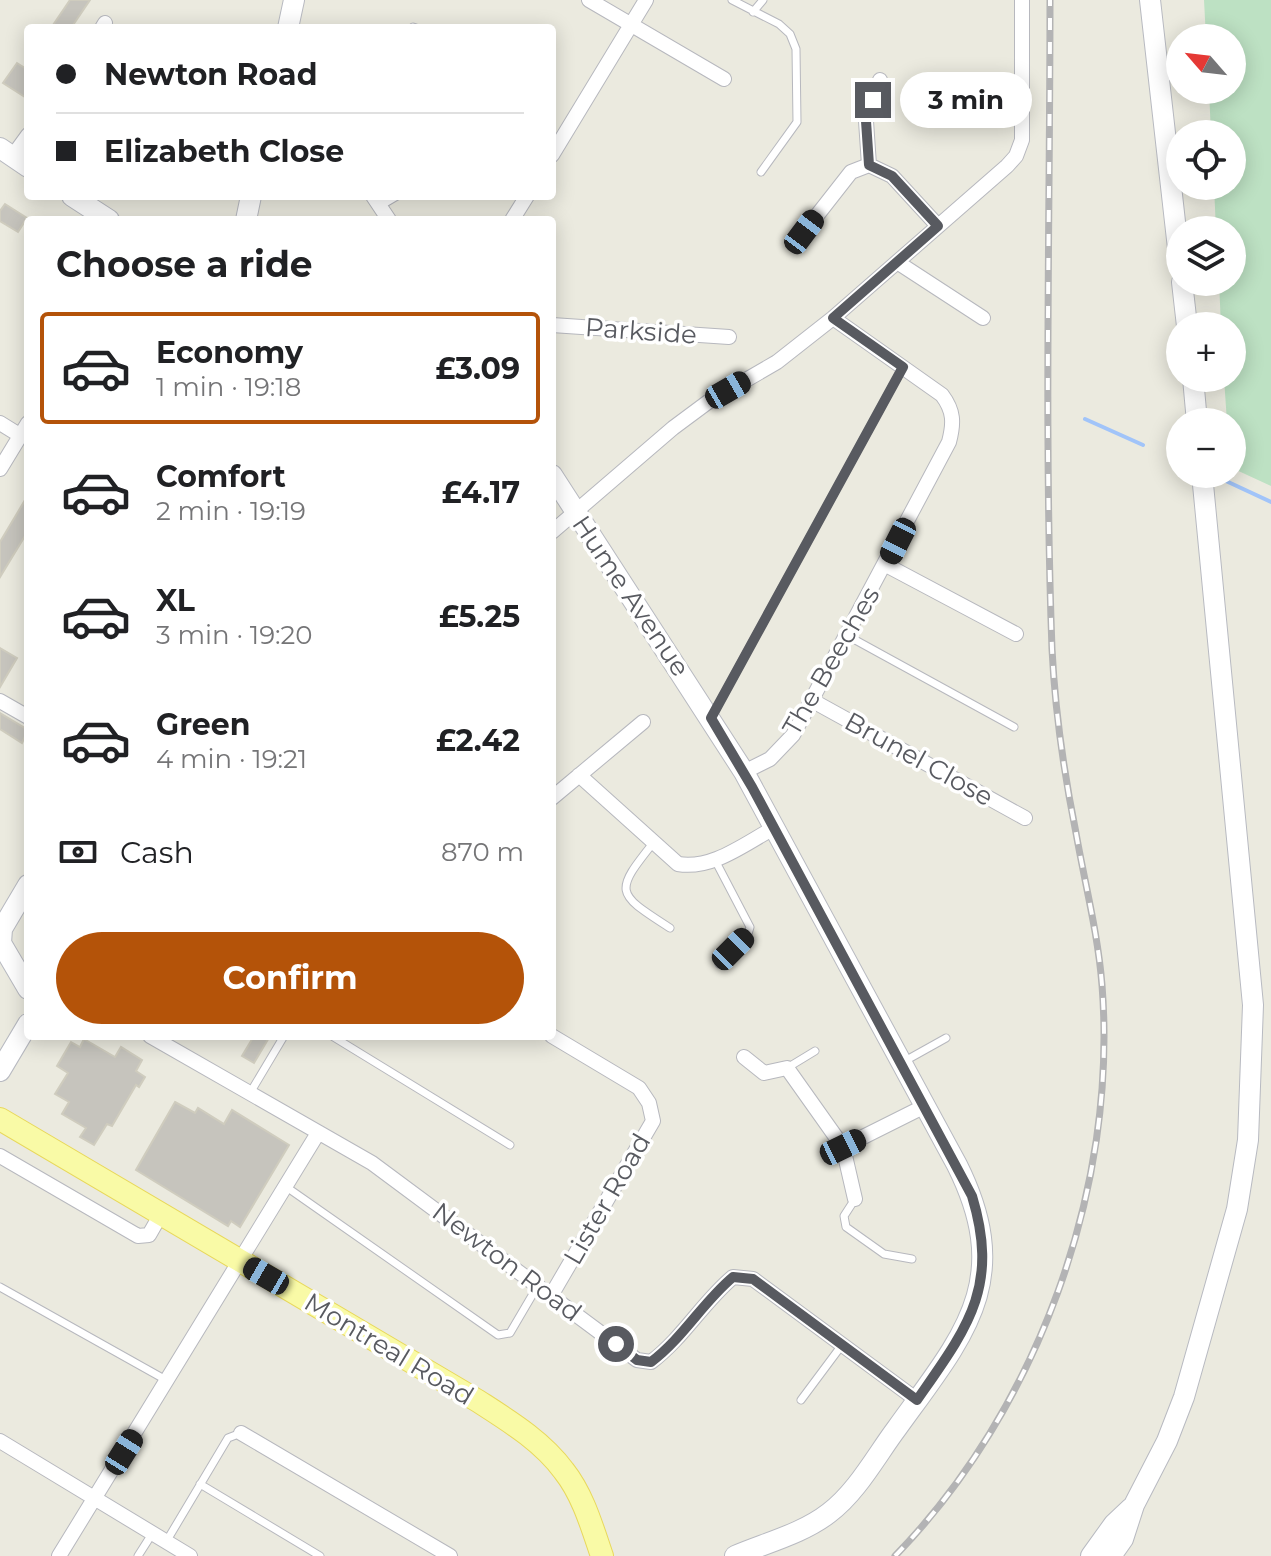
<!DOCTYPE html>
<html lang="en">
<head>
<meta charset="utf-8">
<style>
	body { margin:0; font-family:Montserrat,sans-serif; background:#f2f2f2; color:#202124; height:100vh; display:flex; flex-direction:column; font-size:30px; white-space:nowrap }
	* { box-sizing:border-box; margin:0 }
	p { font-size:26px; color:#757577 }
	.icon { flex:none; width:44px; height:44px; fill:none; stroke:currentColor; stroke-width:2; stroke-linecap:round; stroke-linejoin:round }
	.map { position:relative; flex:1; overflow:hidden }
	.sheet { position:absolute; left:24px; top:216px; width:532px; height:824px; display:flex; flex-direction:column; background:#fff; border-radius:8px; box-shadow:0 4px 20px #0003 }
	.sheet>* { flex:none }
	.top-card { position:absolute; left:24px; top:24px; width:532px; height:176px; border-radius:8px; box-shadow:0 4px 20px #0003; display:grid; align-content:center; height:176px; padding:0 32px; background:#fff }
	.needle { width:52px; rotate:298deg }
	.controls { position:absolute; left:1166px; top:24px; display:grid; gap:16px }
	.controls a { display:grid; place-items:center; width:80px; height:80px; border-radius:50%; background:#fff; box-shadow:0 4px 20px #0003; font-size:40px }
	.end { position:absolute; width:36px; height:36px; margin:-18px; border:10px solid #585a60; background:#fff; box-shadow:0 0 0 4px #fff }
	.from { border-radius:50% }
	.bubble { position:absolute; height:56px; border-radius:28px; background:#fff; box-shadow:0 4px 20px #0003; font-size:26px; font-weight:700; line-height:56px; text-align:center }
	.car { position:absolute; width:24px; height:48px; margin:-24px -12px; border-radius:10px; box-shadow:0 0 6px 2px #0007; background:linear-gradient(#222 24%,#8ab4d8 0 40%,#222 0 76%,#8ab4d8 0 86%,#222 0) }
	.top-card b { display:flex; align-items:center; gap:28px; height:76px; font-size:30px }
	.top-card b+b { border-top:2px solid #e0e0e0 }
	.top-card i { width:20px; height:20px; background:#202124 }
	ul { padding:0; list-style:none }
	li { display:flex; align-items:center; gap:24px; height:112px; margin:0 16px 12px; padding:0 16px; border:4px solid transparent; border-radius:8px }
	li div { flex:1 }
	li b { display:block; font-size:30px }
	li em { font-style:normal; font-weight:700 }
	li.active { border-color:#b45309 }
	li>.icon { width:72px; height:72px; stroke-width:1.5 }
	h2 { padding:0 32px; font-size:36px; line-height:96px }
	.pay { display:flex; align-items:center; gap:20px; height:88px; padding:0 32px; font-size:30px }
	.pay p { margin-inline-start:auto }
	.cta { display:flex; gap:16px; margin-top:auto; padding:16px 32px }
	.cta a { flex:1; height:92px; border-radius:48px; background:#b45309; color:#fff; font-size:32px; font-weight:700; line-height:92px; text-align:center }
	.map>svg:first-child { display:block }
</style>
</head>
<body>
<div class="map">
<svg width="1271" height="1556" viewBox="0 0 1271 1556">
	<rect width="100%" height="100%" fill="#ebeadf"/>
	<path fill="#bde1c3" d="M1204,0H1271V486L1232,468V422H1227L1224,378H1232V326H1221L1219,282H1232V230H1216L1214,186H1232V134H1211L1209,90H1232V38H1206Z"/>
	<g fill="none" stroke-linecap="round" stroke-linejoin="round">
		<path stroke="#a1c4f9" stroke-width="4" d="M1085,419L1143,445
			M1226,481L1271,502"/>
	</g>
	<path fill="#c6c4bd" stroke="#cfccbe" stroke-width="2" d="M70,0H90L71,28H51Z
		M17,63L28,70V99L3,83Z
		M5,204L27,218L18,232L0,221V211Z
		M28,495V531L0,577V542Z
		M0,648L17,658L0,687Z
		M0,713L28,730L22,743L0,729Z
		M254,1036H270L254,1063L242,1056Z
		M84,1039L115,1057L121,1047L142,1060L136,1071L145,1077L139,1087L136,1085L112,1126L107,1124L94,1145L80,1137L86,1128L62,1114L69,1102L55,1094L68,1073L57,1066L71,1042L80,1047Z
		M175,1102L195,1113L198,1108L224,1124L232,1110L289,1145L240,1227L231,1221L228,1226L136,1170Z"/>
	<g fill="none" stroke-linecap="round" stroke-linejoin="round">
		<g stroke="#b7b8be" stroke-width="9">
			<path id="lane" d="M732,0L779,24L790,34L796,49L797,122L761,172
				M753,12L763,0
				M413,27L416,28
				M380,206L397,196
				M848,636L1014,727
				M712,716L903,367
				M654,842C613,893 616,893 670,928
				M715,860L750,927L748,934L719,964
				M332,1036L510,1145
				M903,1062L946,1038
				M787,1068L815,1051
				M250,1093L284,1036
				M285,1186L498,1335L510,1333L537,1287
				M855,1199L844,1216L846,1227L884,1254L912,1259
				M0,1287L166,1380
				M801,1400L842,1345
				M200,1484L320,1556
				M166,1542L228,1438L241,1433
				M138,1556L152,1534"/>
		</g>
		<g stroke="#b7b8be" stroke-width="16">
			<path id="street" d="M589,0L724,79
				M102,28L105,23
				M552,155L646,0
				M12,157L28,135
				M869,165L866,121L880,80
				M373,196L389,220
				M512,220L527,196
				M804,232L851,172L869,165L892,176L938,226
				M897,262L983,318
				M552,325L729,337
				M0,423L21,436
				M0,469L28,423
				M552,532L673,428L708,402L777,362L833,318L1007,166L1016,156L1022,140V0
				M886,565L1016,634
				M0,701L28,717
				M813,701L1025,818
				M744,772L770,759L793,735L949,442C954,423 954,411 942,395L833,318
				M579,775L678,864C712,870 744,844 774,828
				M552,798L643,722
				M150,1036L372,1163L637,1360L651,1362C683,1338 703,1302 733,1277L753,1279L917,1400
				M552,1036L639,1088L649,1103L653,1121L552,1294
				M744,1057L764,1073L787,1068L843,1147
				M0,1156L138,1236L149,1235L161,1214
				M855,1199L843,1147L925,1106
				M241,1433L450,1556
				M0,1441L190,1556
				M59,1556L318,1133"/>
		</g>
		<g stroke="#b8bac1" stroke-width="22">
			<path id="secondary" d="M1150,0L1180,266
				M288,28L294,0
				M0,148L28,167
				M72,196L109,220
				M246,220L251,196
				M1182,282L1187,326
				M1193,378L1197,422
				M552,475L744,772L957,1165C1015,1281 964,1335 897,1428C876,1456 857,1492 829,1513C802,1534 765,1543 735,1556
				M28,885L2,929L1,943L28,989
				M0,1071L28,1024
				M1091,1556L1114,1524L1131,1508
				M1111,1556L1123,1539L1134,1505L1167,1441L1184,1397L1237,1209L1248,1140L1253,1005L1202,474"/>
		</g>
		<g stroke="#e8d85b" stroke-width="24">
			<path id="primary" d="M0,1119L478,1401C509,1421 542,1441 564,1471C583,1495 592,1527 602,1556"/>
		</g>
		<use href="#lane" stroke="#fff" stroke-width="7"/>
		<use href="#street" stroke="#fff" stroke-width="14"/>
		<use href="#secondary" stroke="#fff" stroke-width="20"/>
		<use href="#primary" stroke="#f9faa6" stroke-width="22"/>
		<g stroke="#b3b3b4" stroke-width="7">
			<path id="rail" d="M895,1556C1037,1410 1118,1189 1102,985C1098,934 1085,884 1076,833C1064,773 1055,711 1052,649C1044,433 1050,216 1050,0"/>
		</g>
		<use href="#rail" stroke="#fff" stroke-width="4" stroke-dasharray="12" stroke-linecap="butt"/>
	</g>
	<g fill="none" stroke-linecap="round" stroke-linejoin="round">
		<path stroke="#585a60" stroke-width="10" d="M616,1344L637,1360L651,1362C683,1338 703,1302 733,1277L753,1279L917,1400C967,1328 1000,1288 972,1196L752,787L711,718L903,367L833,318L938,226L892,176L869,165L866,121L873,100"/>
	</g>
	<g text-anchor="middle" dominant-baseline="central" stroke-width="7" stroke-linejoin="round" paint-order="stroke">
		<g font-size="26" fill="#585a60" stroke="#fff">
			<text transform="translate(641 331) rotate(4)">Parkside</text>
			<text transform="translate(631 596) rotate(56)">Hume Avenue</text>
			<text transform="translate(831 661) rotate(-60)">The Beeches</text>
			<text transform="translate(919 759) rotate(29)">Brunel Close</text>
			<text transform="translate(607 1199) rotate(-60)">Lister Road</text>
			<text transform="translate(507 1262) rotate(37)">Newton Road</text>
			<text transform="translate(389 1349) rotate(31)">Montreal Road</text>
		</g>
	</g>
</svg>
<div class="controls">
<a><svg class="needle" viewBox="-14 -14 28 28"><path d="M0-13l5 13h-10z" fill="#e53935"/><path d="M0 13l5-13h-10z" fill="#757577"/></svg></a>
<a><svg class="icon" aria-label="locate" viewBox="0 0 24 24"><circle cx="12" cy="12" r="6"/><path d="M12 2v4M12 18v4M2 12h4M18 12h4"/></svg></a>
<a><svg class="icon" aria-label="layers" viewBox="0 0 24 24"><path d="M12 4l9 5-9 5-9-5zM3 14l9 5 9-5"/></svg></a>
<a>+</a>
<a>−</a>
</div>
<i class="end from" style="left:616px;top:1344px"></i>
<i class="end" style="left:873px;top:100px"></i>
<div class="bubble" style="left:900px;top:72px;width:132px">3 min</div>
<i class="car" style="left:804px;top:232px;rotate:37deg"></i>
<i class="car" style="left:728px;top:390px;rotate:60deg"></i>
<i class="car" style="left:898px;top:541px;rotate:207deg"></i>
<i class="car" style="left:733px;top:949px;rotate:45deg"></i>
<i class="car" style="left:843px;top:1147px;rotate:64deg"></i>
<i class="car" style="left:266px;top:1276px;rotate:300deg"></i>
<i class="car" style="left:124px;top:1452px;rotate:32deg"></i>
<div class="top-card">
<b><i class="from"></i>Newton Road</b>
<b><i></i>Elizabeth Close</b>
</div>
<section class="sheet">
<h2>Choose a ride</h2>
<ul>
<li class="active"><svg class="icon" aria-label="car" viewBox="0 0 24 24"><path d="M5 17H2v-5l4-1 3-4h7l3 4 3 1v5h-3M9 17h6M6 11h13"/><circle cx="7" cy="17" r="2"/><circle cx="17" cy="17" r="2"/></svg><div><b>Economy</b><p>1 min · 19:18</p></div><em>£3.09</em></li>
<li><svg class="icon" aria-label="car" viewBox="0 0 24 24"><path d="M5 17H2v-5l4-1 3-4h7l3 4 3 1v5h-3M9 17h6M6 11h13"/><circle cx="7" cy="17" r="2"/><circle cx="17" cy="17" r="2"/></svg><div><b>Comfort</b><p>2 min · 19:19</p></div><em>£4.17</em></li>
<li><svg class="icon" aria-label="car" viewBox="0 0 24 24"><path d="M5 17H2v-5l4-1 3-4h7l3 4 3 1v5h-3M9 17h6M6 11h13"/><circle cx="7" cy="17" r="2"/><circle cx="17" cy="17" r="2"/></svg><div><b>XL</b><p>3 min · 19:20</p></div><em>£5.25</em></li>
<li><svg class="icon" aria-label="car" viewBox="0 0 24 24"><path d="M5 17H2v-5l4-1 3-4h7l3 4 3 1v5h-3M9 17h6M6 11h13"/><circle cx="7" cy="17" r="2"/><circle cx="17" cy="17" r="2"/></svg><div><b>Green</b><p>4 min · 19:21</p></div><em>£2.42</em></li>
</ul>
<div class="pay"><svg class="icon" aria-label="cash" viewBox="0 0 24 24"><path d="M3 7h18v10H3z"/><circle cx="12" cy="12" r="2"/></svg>Cash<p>870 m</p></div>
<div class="cta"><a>Confirm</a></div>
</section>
</div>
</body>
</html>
